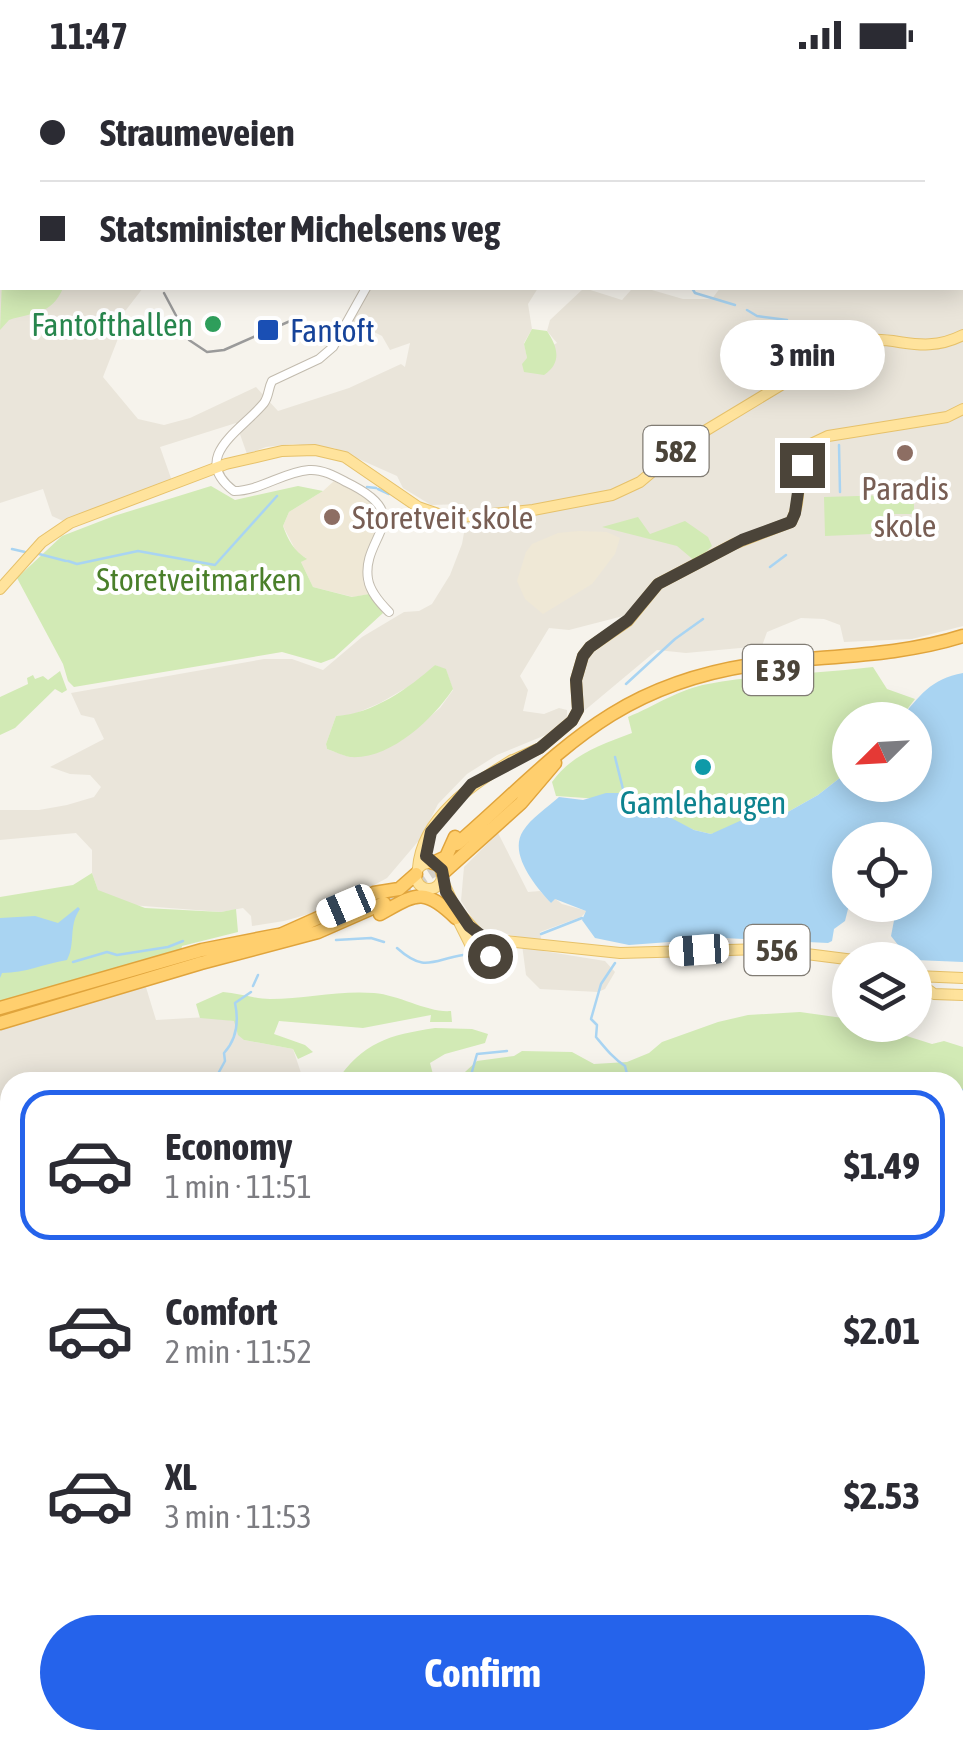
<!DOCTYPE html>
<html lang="en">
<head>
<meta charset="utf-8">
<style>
	body { margin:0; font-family:"Asap Condensed",sans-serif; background:#f7f7f7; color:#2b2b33; height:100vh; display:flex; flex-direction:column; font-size:38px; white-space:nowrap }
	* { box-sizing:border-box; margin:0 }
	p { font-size:32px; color:#7c7c81 }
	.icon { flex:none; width:55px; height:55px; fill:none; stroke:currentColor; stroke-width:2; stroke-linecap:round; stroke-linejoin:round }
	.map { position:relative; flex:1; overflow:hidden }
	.panel { position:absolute; left:0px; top:1002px; width:965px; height:678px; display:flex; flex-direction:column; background:#fff; border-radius:30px 30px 0 0; box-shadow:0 5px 25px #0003 }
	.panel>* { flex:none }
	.guide { position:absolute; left:0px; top:0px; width:965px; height:220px; box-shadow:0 5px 25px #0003; display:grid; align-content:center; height:220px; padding:0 40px; background:#fff }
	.needle { width:65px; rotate:246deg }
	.tools { position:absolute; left:832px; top:632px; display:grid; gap:20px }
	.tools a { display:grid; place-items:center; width:100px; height:100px; border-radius:50%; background:#fff; box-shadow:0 5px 25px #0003; font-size:50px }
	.end { position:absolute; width:45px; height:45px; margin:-22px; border:12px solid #4b4439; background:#fff; box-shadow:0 0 0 5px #fff }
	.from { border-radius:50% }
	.bubble { position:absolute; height:70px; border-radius:35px; background:#fff; box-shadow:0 5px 25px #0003; font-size:32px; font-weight:700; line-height:70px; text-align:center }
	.car { position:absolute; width:30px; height:60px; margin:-30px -15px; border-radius:12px; box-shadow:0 0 8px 2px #0007; background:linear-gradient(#fff 24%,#345 0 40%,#fff 0 76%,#345 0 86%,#fff 0) }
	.guide b { display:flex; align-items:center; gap:35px; height:95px; font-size:38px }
	.guide b+b { border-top:2px solid #e1e1e2 }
	.guide i { width:25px; height:25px; background:#2b2b33 }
	ul { padding:18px 0 0; list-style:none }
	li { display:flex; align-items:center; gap:30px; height:150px; margin:0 20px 15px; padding:0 20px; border:5px solid transparent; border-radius:30px }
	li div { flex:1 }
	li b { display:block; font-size:38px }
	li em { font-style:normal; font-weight:700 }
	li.on { border-color:#2563eb }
	li>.icon { width:90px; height:90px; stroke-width:1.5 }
	.primary-button { display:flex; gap:20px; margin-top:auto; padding:20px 40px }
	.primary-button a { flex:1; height:115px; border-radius:60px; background:#2563eb; color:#fff; font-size:40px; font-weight:700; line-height:115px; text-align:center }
	.status { display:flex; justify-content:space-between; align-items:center; height:70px; padding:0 50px; background:#fff; direction:ltr }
	.status svg { height:28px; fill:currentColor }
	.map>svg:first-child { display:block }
</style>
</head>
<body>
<div class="status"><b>11:47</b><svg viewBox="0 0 49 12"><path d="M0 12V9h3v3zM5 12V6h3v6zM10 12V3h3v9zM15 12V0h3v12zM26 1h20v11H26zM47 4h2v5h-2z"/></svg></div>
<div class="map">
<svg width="963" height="1679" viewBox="0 0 963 1679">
	<rect width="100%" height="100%" fill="#f6f3ec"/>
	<path fill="#eae5da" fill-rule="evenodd" d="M935,0H963V556L912,569L844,572L840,555L824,549L801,548L767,562L762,576L686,583L657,580L584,641L579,616L589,582L618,561L627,545L569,560L549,558L520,606L528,620L523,641L544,644L559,638L567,640V650L553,662L497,685L467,704L438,734L421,768L387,808L334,837L284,851L252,856L251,846L243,838L221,842L118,834L98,820L92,803V780L76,763L0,770V740H39L67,735L94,727L101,717L90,705L70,704L50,697L104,669L94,648L81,645L71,623L264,589H292L323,600L362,567L404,542L419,541L432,534L450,505L462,474L466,452L464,434L431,435L403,418L397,406L334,378L293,374L266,377L247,384L236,353L160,377L172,411L63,451L52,446L43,419L0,433V165L2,164V218H143L126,240L105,254L119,266L103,307L138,349L164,355L190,348L256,317L278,341L349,318L401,294L405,297L410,273L390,280L382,266L370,260L350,256L368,218H538L528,234L532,259L524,273L527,288L557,273L547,261L550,250L584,218L622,230L631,220L645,218L683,229H712L720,218H962V2H934ZM435,595L446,600L453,620L440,638L402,670L374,683L349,687L327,679L326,674L336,646L352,645L380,633L418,611Z
		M498,763L528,822L540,821L551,833L553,827L562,834L587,841L581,847L540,862L543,881L605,891L615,902L605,919L598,922L540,919L526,905L521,867L480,860L461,831L464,797Z
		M145,914L156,950L207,947L235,951L244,970L293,979L304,1012H10V1225L0,1226V960Z"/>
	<path fill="#efe8d6" d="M334,411L365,426L377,444L379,460L363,497V511L369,524L353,527L313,517L301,492L306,488L297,483L283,456L289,442L323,421Z
		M579,461L607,462L620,468L615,484L592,514L543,544L525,529L517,511L526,482L532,474L558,463Z"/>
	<path fill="#d2eab5" d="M2,211V218H63C52,245 33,242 9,250L0,260Z
		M532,259L547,261C557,276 563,292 544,305L524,302L522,294L527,288L524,274Z
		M211,416L235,430L298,416L323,421L289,442L283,456C288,470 294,481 307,489L301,492L313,517L352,527L369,524L383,543L334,588L321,593L282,582L74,617L68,611L63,594L17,508L62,466L114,446Z
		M914,424V444H893L894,463L825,466L824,427L892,425L893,436L894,425Z
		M638,447L650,464L685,451L708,467L712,476L696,492L677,476L602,457Z
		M435,595L446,599L453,619C432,650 390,690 350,687C343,686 334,681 327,679L326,674L336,646C373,644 409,618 435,595Z
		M873,597L887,619L915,629L899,650H850V700L818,725L779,747L711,764L694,760L662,745L644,732L556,726L552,712C572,684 601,675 632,663L628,647C655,636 679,619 708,614C762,604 818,604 873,597Z
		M60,601L67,620L62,623L55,619L15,658L0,665V627L28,614L27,608L33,605L35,609L43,606L48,610Z
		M92,803L98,820L145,838L221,842L236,839L238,862L182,876L181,882L0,934V827L73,815Z
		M223,922C239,923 255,929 270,929C305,929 340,920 374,923C400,925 428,943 451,941L452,952H430L431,945L363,958L279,951L274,964L305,975L313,982L298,989L293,979L244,970L238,965L234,951L200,948L196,934Z
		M800,942L850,949V955H872L932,974L944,971L963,977V1679H47L52,1670H955V1012H454L477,991L514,986L522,981L572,982L594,994L627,992L649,983L662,972L718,952L748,945Z
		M435,958L472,959L488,964L485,973L445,984L430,993L434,1008L443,1012H336C363,972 389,965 435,958Z
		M10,1225V1607L2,1609L0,1226Z"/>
	<path fill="#a9d4f2" d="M963,603V892L915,890L906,885L891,866L897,835H915V770H850V831L845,851L834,859L832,871L828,873L723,868L629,875L595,868L582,850L586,841L555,829L551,833C536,817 508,784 523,761C531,748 548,737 559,727L583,730L606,723H624L694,760L711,764L753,745L779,747L818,725L850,700V715H915V650H899C920,626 930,609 963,603Z
		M78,837L80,839C68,856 76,873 67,890C43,894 26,903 2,903L0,908V848L35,846L58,853Z"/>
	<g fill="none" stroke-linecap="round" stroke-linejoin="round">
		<path stroke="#a9d4f2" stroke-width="2.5" d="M692,218L695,223L735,235
			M747,240L757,246L787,250
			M813,308L815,314
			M839,375L840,422
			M367,417L376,418
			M378,419L389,424
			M12,479L25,482
			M39,484L66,491
			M68,491L77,494L138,481L215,495L277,426
			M770,497L786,485
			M626,614L675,569L703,549
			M615,687L624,723
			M541,864L582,848
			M336,870L371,868L384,872
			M397,878C425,903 432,890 463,885
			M73,892L107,882L117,885L168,877L183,871
			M615,893L601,914L591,949L597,955L596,967C606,979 613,988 625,996L629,1012
			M253,916L258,905
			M221,1007L219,1002L225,991L224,983C237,969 239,952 235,933L251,922
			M469,1012L477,984L507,981
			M955,1025H960L963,1020
			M955,1345L963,1341"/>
		<path stroke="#d4d0c8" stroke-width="12" stroke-dasharray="12 6" stroke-linecap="butt" d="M384,833L449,791"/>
		<g stroke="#c2bbae" stroke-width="10">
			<path id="minor" d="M874,0L878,2
				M366,218L333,277L319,289L272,311C268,319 269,326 264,333C242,360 189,387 234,421C260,421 283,402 309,400C322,399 335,406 346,412C419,447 361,466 368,509C370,522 380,533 389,542"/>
		</g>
		<g stroke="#e6c16a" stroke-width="12">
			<path id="major" d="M759,0L763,2
				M0,86H2
				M962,123L963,126
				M0,519L42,472L70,453L226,394L282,381L315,380L345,387L418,437L450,448L533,440L612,425L640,412L690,370L849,274C893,260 917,288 963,265
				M509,692L540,678L572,651L578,640L576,610L583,586L590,577L628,551L658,514L734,474L791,452C804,428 793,395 811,374L828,366L947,347L963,339
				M416 806a13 13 0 1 1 26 0a13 13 0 1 1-26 0Z
				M418,798C422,747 472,715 512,690
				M442,809L455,838L482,868
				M459,852L471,876
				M471 879a11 11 0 1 1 22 0a11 11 0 1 1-22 0Z
				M486,869L620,883L767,879L854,890
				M916,906L963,908
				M915,910L934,924L963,925"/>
		</g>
		<g stroke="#e0a43c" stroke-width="15">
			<path id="highway" d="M457,774C558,686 609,617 751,595C822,585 894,588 963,566
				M433,793L446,787L455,767
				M443,803L521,733L555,693
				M380,844C416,824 423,816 456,848
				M280,865L374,823L399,819L416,804
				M0,938L202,880L278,865
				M0,953L201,893L318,862L384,833"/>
		</g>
		<use href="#minor" stroke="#fff" stroke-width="8"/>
		<use href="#major" stroke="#ffe39c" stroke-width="10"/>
		<use href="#highway" stroke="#ffcf6e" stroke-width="12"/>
		<path stroke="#9a9a9a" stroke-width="2.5" d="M164,223L189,270L207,282L224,280L297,248"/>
	</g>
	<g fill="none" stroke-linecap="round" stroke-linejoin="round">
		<path stroke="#4b4439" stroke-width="12" d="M490,886L491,873L469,856L446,822L442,800L426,786L431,762L472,714L540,678L572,651L578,640L576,610L583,586L590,577L628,550L658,514L742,470L791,452L795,443L802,395"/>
	</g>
	<circle fill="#2e9e5b" stroke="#fff" stroke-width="4" cx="213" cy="254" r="10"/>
	<rect fill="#1a4fb4" stroke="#fff" stroke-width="4" x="256" y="248" width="24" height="24" rx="5"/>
	<g fill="#8d6e63" stroke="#fff" stroke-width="4">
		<circle cx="905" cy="383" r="10"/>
		<circle cx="332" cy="447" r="10"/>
	</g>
	<circle fill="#0f9aa8" stroke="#fff" stroke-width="4" cx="703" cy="697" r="10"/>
	<g text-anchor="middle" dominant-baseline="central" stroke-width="8" stroke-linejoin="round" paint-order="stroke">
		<g fill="#fff" stroke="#817c74" stroke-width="2.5">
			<rect x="643.5" y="356" width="65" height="50" rx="8"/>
			<rect x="743" y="575" width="70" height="50" rx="8"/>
			<rect x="744.5" y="855" width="65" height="50" rx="8"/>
		</g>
		<g font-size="30" font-weight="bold" fill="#4b4439">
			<text x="676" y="381">582</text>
			<text x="778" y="600">E 39</text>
			<text x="777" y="880">556</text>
		</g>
		<g font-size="32" fill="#27864d" stroke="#fff" text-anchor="end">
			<text x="193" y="254">Fantofthallen</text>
		</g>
		<g font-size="32" fill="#164399" stroke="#fff" text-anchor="start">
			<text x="290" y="260">Fantoft</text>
		</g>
		<g font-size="32" fill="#785e54" stroke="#fff">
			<text x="905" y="418">Paradis<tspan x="905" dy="37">skole</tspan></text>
			<text x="352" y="447" text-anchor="start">Storetveit skole</text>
		</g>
		<g font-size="32" fill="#4a7f2a" stroke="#fff">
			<text x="199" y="509">Storetveitmarken</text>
		</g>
		<g font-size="32" fill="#0d838f" stroke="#fff">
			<text x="703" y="732">Gamlehaugen</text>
		</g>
	</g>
</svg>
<div class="tools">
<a><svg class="needle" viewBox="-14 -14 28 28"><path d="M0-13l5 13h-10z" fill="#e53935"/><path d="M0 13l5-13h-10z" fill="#7c7c81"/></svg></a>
<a><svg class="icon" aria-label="locate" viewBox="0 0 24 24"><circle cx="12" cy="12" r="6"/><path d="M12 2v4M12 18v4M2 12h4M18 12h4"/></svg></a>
<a><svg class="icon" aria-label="layers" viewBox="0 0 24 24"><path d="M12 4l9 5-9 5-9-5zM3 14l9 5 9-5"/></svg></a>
</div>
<i class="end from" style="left:490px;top:886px"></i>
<i class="end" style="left:802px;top:395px"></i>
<div class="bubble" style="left:720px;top:250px;width:165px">3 min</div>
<i class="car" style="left:346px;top:836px;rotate:247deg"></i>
<i class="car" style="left:699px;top:880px;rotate:266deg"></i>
<div class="guide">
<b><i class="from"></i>Straumeveien</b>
<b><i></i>Statsminister Michelsens veg</b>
</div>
<section class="panel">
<ul>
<li class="on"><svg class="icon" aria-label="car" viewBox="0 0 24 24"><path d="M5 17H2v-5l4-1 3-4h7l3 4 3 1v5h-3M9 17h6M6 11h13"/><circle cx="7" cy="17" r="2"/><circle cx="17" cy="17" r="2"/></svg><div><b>Economy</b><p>1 min · 11:51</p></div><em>$1.49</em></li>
<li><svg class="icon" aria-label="car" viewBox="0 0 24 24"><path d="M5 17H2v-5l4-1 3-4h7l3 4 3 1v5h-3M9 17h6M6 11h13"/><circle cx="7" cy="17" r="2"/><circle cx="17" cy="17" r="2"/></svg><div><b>Comfort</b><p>2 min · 11:52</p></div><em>$2.01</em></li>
<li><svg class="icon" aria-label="car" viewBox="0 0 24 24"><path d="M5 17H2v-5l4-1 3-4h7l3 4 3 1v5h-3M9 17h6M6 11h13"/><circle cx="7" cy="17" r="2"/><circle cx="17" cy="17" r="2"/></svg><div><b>XL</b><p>3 min · 11:53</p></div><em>$2.53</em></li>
</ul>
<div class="primary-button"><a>Confirm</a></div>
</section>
</div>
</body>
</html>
